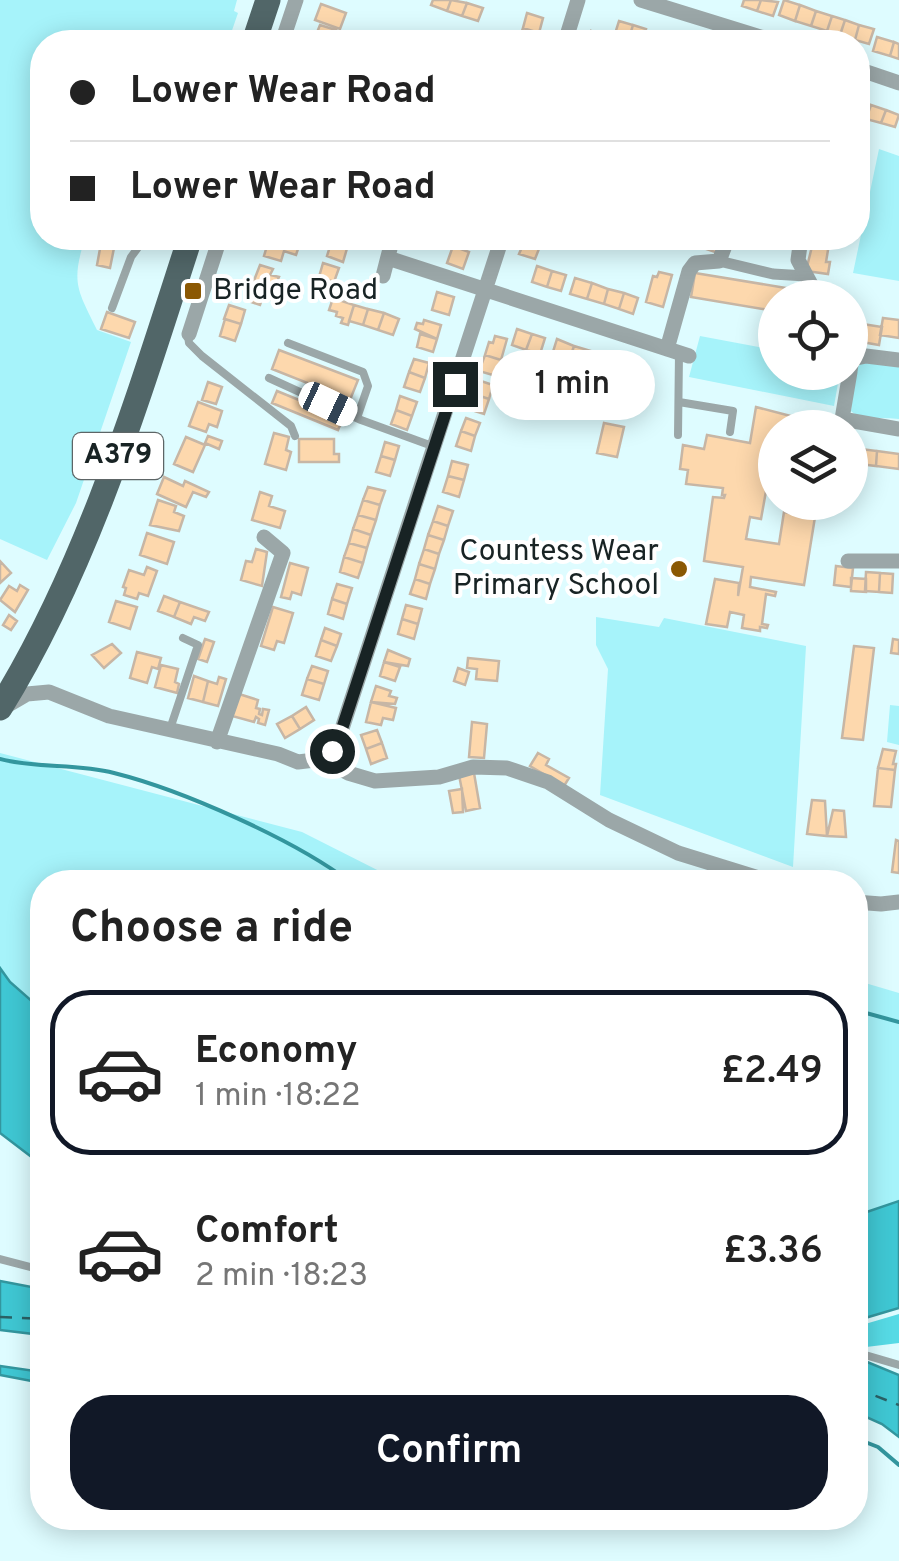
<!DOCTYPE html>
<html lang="en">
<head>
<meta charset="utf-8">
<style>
	body { margin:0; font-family:Overpass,sans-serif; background:#f2f2f2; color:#222; height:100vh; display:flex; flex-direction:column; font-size:38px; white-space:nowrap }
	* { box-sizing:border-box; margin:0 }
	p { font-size:32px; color:#767676 }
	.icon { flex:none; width:55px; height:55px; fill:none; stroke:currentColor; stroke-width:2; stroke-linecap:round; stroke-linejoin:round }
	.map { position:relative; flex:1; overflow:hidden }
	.details { position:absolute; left:30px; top:870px; width:838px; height:660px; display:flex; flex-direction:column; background:#fff; border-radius:40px; box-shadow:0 5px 25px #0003 }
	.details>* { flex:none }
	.banner { position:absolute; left:30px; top:30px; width:840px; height:220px; border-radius:40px; box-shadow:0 5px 25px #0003; display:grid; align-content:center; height:220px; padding:0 40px; background:#fff }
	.buttons { position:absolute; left:758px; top:280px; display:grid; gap:20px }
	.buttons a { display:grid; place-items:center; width:110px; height:110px; border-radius:50%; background:#fff; box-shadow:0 5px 25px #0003; font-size:50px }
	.end { position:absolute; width:45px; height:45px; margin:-22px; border:12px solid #182324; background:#fff; box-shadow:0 0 0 5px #fff }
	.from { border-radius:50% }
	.bubble { position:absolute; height:70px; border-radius:35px; background:#fff; box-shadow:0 5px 25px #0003; font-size:32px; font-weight:600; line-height:70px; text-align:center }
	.car { position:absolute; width:30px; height:60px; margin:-30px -15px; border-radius:12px; box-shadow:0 0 8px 2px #0007; background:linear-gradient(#fff 24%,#345 0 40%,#fff 0 76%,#345 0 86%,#fff 0) }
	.banner b { display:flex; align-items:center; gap:35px; height:95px; font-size:38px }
	.banner b+b { border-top:2px solid #e0e0e0 }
	.banner i { width:25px; height:25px; background:#222 }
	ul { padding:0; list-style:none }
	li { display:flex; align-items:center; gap:30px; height:165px; margin:0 20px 15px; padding:0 20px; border:5px solid transparent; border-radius:40px }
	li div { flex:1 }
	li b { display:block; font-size:38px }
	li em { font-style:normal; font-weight:600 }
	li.active { border-color:#111827 }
	li>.icon { width:90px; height:90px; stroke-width:1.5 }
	h2 { padding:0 40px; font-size:45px; line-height:120px }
	.cta { display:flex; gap:20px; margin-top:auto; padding:20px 40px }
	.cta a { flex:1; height:115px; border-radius:40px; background:#111827; color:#fff; font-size:40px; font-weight:600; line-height:115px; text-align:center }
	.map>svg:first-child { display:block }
</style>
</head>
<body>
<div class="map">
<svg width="899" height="1561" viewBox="0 0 899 1561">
	<rect width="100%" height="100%" fill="#defcff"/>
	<path fill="#a6f3fa" d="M0,0H237L234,11L238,13L228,42H42V238H85C71,283 77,289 97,330L131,342L76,503L47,560L0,539Z
		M879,149L899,156V281L853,273Z
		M700,336L775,350V372H840L834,406L689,377Z
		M864,360L899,365V419C884,417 861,421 851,411L856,368Z
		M596,617L659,627L664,618L806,646L793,867L600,795L608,669L596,645Z
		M890,705L899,706V745L887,742Z
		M0,753L302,832L401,882H42V1010L10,982L0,968Z
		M855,980L899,993V1201L855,1216Z"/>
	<path fill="#56dae5" d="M899,1314V1343L858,1348L855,1327Z"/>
	<path fill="#3fc7d3" stroke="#33969e" stroke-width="2.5" d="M0,968L10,982L42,1010V1165L0,1133Z
		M899,1201V1308L855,1321V1216Z
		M0,1281L42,1289V1335L0,1330Z
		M855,1357L899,1375V1437L882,1424L855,1412Z
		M0,1366L42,1372V1383L0,1375Z"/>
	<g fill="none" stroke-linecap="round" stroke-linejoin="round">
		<path stroke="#33969e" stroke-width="4" d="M0,759C37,769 77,763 114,773C182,790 295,840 350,882
			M855,1010L899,1022
			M855,1438L878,1447L899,1465"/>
		<path stroke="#2a6166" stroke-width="2.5" stroke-dasharray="12 10" stroke-linecap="butt" d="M0,1317L42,1319
			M855,1388L899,1405"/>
	</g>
	<path fill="#fdd8ad" stroke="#c7b6a5" stroke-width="2.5" d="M433,0H451L447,11L431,5Z
		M451,0L467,3L462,16L447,11Z
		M744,0H761L757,11L742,6Z
		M761,0L778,2L773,16L757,11Z
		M784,0L800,5L795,21L779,15Z
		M467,3L483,8L478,21L462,16Z
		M321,4L346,13L340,29L315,20Z
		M800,5L816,11L811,26L795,21Z
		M816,11L832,16L827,31L811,26Z
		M527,13L543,18L539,33L523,28Z
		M832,16L845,20L840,35L827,31Z
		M845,20L859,25L855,40L840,35Z
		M619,21L633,25L628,41L614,37Z
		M320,25L336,30L333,39L339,42L314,40Z
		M633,25L646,29L642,42L628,41Z
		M859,25L874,29L869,44L855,40Z
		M523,28L539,33L536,42H518Z
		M591,31L606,37L604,42H587Z
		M657,33L671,37L670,42H655Z
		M877,37L894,42L890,56L873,51Z
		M894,42L899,44V59L890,56Z
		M858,101L871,105L866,119L858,116Z
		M871,105L886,110L881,123L866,119Z
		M886,110L899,115L895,127L881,123Z
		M858,169L866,172L860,191L858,190Z
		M102,238H116L110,268L97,265Z
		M457,238L470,241L465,250L453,246Z
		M526,238L542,241L535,259L519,254Z
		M699,238H723L718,253L697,246Z
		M814,238H830L826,262H830L828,274L806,271Z
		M269,239L298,249L296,255L284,251L281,261L264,256Z
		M332,240L348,245L343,262L327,256Z
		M453,246L469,252L463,269L447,263Z
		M323,263L339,268L334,282L319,277Z
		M260,265L273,269L270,275L279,277L274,288L253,283Z
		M537,266L552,271L547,287L532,282Z
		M552,271L566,275L561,291L547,287Z
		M659,272L672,275L663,307L646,302L653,276L657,277Z
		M695,273L798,290L796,298H775V311L691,297Z
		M319,277L334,282L330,297L315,292Z
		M575,278L592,283L587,299L570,294Z
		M253,283L273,290L270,299L263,296L260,305L248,301Z
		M592,283L608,289L604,304L587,299Z
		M608,289L624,293L619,309L604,304Z
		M437,292L454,297L449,315L432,310Z
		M624,293L638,298L633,314L619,309Z
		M333,298L354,305L348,325L341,323L343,318L336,316L337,312L329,310Z
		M229,305L245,310L241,324L224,319Z
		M354,305L368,309L363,325L349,321Z
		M368,309L384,313L378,330L363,325Z
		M107,312L135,322L129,338L101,329Z
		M384,313L399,319L393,335L378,330Z
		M883,318L899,320V338L880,335Z
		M225,319L241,324L235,341L220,336Z
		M424,320L441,325L437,339L415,329L417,323L423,324Z
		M850,322L882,327L879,345L850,340Z
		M517,329L532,334L526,350L512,345Z
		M420,334L437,339L433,352L417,347Z
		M532,334L545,338L540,354L526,350Z
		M495,336L507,339L501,360L485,355L489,342L493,343Z
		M557,339L574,346L569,361L552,355Z
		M574,346L591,351L586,366L569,361Z
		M279,350L358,380L350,400L272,369Z
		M597,353L612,358L607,374L592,369Z
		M485,355L501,360L496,376L479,371Z
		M612,358L632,364L630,372L624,371L621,378L607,374Z
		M414,359L429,363L425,378L409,372Z
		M409,372L425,378L420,392L404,387Z
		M478,380L493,385L489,399L474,394Z
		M208,382L222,387L216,404L202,400Z
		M277,391L343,418L338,430L272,403Z
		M474,394L489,399L484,414L468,409Z
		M400,396L417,402L412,416L396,410Z
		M198,402L222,411L217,427L209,424L206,432L189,426Z
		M756,407L802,419L800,428H775V481L768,480L761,519L750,517L746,539L779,544L784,512L815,517L804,585L751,577L750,587L776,592L775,596L766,594L762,624L768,625L767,628L760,627V631L742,628L744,615L730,612L727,627L706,624L715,579L739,583L738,596L743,567L704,561L713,497L724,498L725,495H722L723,488L686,484L688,470L680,469L683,445L704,449L707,435L750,443Z
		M396,410L412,416L407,430L391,424Z
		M466,418L480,423L475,436L461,431Z
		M604,423L624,427L617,457L597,453Z
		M461,431L475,436L471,451L456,446Z
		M274,433L289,437L286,450L291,452L286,470L265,464Z
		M208,436L222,441L219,449L205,443Z
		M186,437L205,445L193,472L174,464Z
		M299,439H334V454H339V462H299Z
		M385,442L399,446L395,460L381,456Z
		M853,448L877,451L876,466L851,463Z
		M877,451L899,454V469L876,466Z
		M381,456L395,460L390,476L376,472Z
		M452,461L468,465L464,480L448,476Z
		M448,476L464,480L459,497L443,492Z
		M164,477L183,486L185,481L209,492L206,497L193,492L186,507L157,494Z
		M368,487L385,491L380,505L363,500Z
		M260,492L272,496L269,506L285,511L280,528L252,520Z
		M158,500L176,506L174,512L184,516L179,531L150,525Z
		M363,500L380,505L376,520L358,515Z
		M438,506L453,511L448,526L433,521Z
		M358,515L376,520L371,535L353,529Z
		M433,521L448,526L444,540L428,535Z
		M353,529L371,535L367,548L349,543Z
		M147,533L174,542L167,564L140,555Z
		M428,535L444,540L439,554L424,549Z
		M349,543L367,548L363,563L344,557Z
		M256,549L267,552L262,586L241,580L246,561L252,562Z
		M424,549L439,554L435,569L419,564Z
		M344,557L363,563L358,578L340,572Z
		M0,561L11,573L0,583Z
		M290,563L308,568L301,595L292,592L290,599L281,597Z
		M419,564L435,569L430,584L415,579Z
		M836,566L853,568L851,587L834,585Z
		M147,567L157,571L148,596L139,593L137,599L124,595L126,588L123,587L129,570L144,575Z
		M866,572L880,573L879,592L865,591Z
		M880,573L893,574L892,593L879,592Z
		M851,578L866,579V592L851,591Z
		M415,579L430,584L426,599L410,594Z
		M337,584L352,588L347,604L332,599Z
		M20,585L28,590L15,612L0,600L9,586L17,591Z
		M164,596L180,602L174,617L158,611Z
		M332,599L347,604L343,619L328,614Z
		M116,601L137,607L130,629L109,622Z
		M180,602L209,612L205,621L194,617L191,624L174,617Z
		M406,605L422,609L418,624L402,619Z
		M273,607L293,613L284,643L277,641L274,650L261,646Z
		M9,615L17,621L11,630L3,625Z
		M402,619L418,624L414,639L398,634Z
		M325,628L341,634L337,646L321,640Z
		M205,639L214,642L207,662L198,659Z
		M893,639L899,640V654L891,653Z
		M321,640L337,646L331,661L316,656Z
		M112,644L121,653L104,668L92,655Z
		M854,646L874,648L863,740L842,738Z
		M388,650L410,659L408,666L384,662Z
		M137,652L161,658L158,669L152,667L147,683L130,678Z
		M468,658L499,661L497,681L476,679L477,669L467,668Z
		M384,662L400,667L395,681L380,676Z
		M161,665L178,669L175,682L179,684L177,693L155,687Z
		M312,666L328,671L324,684L307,679Z
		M458,668L469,672L465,685L454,681Z
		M194,676L208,681L203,702L188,698Z
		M219,677L226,679L218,706L203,702L208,681L217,684Z
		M307,679L324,684L319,700L302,695Z
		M376,686L391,691L389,696L397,698L395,704L371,702Z
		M239,694L258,700L256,708L260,709L259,714L262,715L263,709L269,710L265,725L258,723L259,719L256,717L254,722L232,716Z
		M371,702L396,708L393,720L383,718L381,725L366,722Z
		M306,707L314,720L300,729L292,716Z
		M292,716L300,729L285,738L277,724Z
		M472,722L487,724L484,758L469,757Z
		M377,730L382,743L366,749L361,735Z
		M382,743L387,758L371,764L366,749Z
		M883,749L896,751L893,764H896L895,770L878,768Z
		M538,753L549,759L546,765L569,778L564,786L530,766Z
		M878,768L895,770L891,807L874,806Z
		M474,773L480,808L466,811L459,775Z
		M462,789L463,812L453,813L449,791Z
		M812,800L825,801L827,836L807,834Z
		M833,810L844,811L846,837L827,836Z
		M896,840L899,841V873L892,872Z"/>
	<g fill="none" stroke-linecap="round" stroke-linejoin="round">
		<path stroke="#9ba7a8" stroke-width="8" d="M112,308L131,257L145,238
			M188,336L189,343L202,356L291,426L295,436
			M288,343L363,372L368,386L357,418
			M269,378L361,420L435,447
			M679,402L733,411L730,432
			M678,435L679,354
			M170,729L198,645L183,638
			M0,1259L42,1270
			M855,1352L899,1365"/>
		<path stroke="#9ba7a8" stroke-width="11" d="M719,261L773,274L806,276"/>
		<path stroke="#9ba7a8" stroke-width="15" d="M641,0L777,42
			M282,42L296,0
			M565,42L578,0
			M858,69L899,83
			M801,238L798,260L815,292L814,298
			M388,258L689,356
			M383,276L392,241
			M189,334L220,238
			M667,349L689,271L695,263L719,261L728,238
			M850,371L852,359L866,356L899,360
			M850,372L842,419L899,429
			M848,561H899
			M3,708L27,694L49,692L109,716L278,754L298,762L323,759L348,773L375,781L439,777L473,767L507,768L548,782L609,820L678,853L772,882
			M217,742L283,553L264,537
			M323,759L339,738L502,238
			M855,902L881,904L899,902"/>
		<path stroke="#516668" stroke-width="25" d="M254,42L268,0
			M0,708C88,566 139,395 190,238"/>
	</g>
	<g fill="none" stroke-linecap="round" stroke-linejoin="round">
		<path stroke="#182324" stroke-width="12" d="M332,751L339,738L455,384"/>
	</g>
	<g fill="#8b5803" stroke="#fff" stroke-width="4">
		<rect x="183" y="281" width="20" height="20" rx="5"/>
		<circle cx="679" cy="569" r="10"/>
	</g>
	<g text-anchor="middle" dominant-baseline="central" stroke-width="8" stroke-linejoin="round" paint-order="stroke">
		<rect fill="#fff" stroke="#5d6566" stroke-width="2.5" x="73" y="433" width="90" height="46" rx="8"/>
		<g font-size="28" font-weight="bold" fill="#182324">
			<text x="118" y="456">A379</text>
		</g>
		<g font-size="30" fill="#182324" stroke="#fff" text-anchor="start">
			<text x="213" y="291">Bridge Road</text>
			<text x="659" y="552" text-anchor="end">Countess Wear<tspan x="659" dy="34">Primary School</tspan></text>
		</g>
	</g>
</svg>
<div class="buttons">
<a><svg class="icon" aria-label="locate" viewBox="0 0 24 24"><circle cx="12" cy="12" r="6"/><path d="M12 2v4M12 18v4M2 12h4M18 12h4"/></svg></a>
<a><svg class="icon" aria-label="layers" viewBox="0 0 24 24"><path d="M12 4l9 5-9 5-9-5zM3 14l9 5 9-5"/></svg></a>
</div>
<i class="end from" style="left:332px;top:751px"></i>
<i class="end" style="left:455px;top:384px"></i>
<div class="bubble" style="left:490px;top:350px;width:165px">1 min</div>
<i class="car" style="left:328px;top:404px;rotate:115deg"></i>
<div class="banner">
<b><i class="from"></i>Lower Wear Road</b>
<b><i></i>Lower Wear Road</b>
</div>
<section class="details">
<h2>Choose a ride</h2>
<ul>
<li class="active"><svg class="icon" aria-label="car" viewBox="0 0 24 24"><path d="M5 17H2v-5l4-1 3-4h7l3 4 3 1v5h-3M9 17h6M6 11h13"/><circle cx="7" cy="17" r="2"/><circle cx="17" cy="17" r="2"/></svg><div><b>Economy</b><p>1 min · 18:22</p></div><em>£2.49</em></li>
<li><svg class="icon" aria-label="car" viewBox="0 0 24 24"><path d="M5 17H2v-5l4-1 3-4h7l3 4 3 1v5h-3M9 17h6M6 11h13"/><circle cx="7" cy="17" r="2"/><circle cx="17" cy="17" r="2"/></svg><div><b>Comfort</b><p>2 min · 18:23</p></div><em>£3.36</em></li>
</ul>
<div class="cta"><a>Confirm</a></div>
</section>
</div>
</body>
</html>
